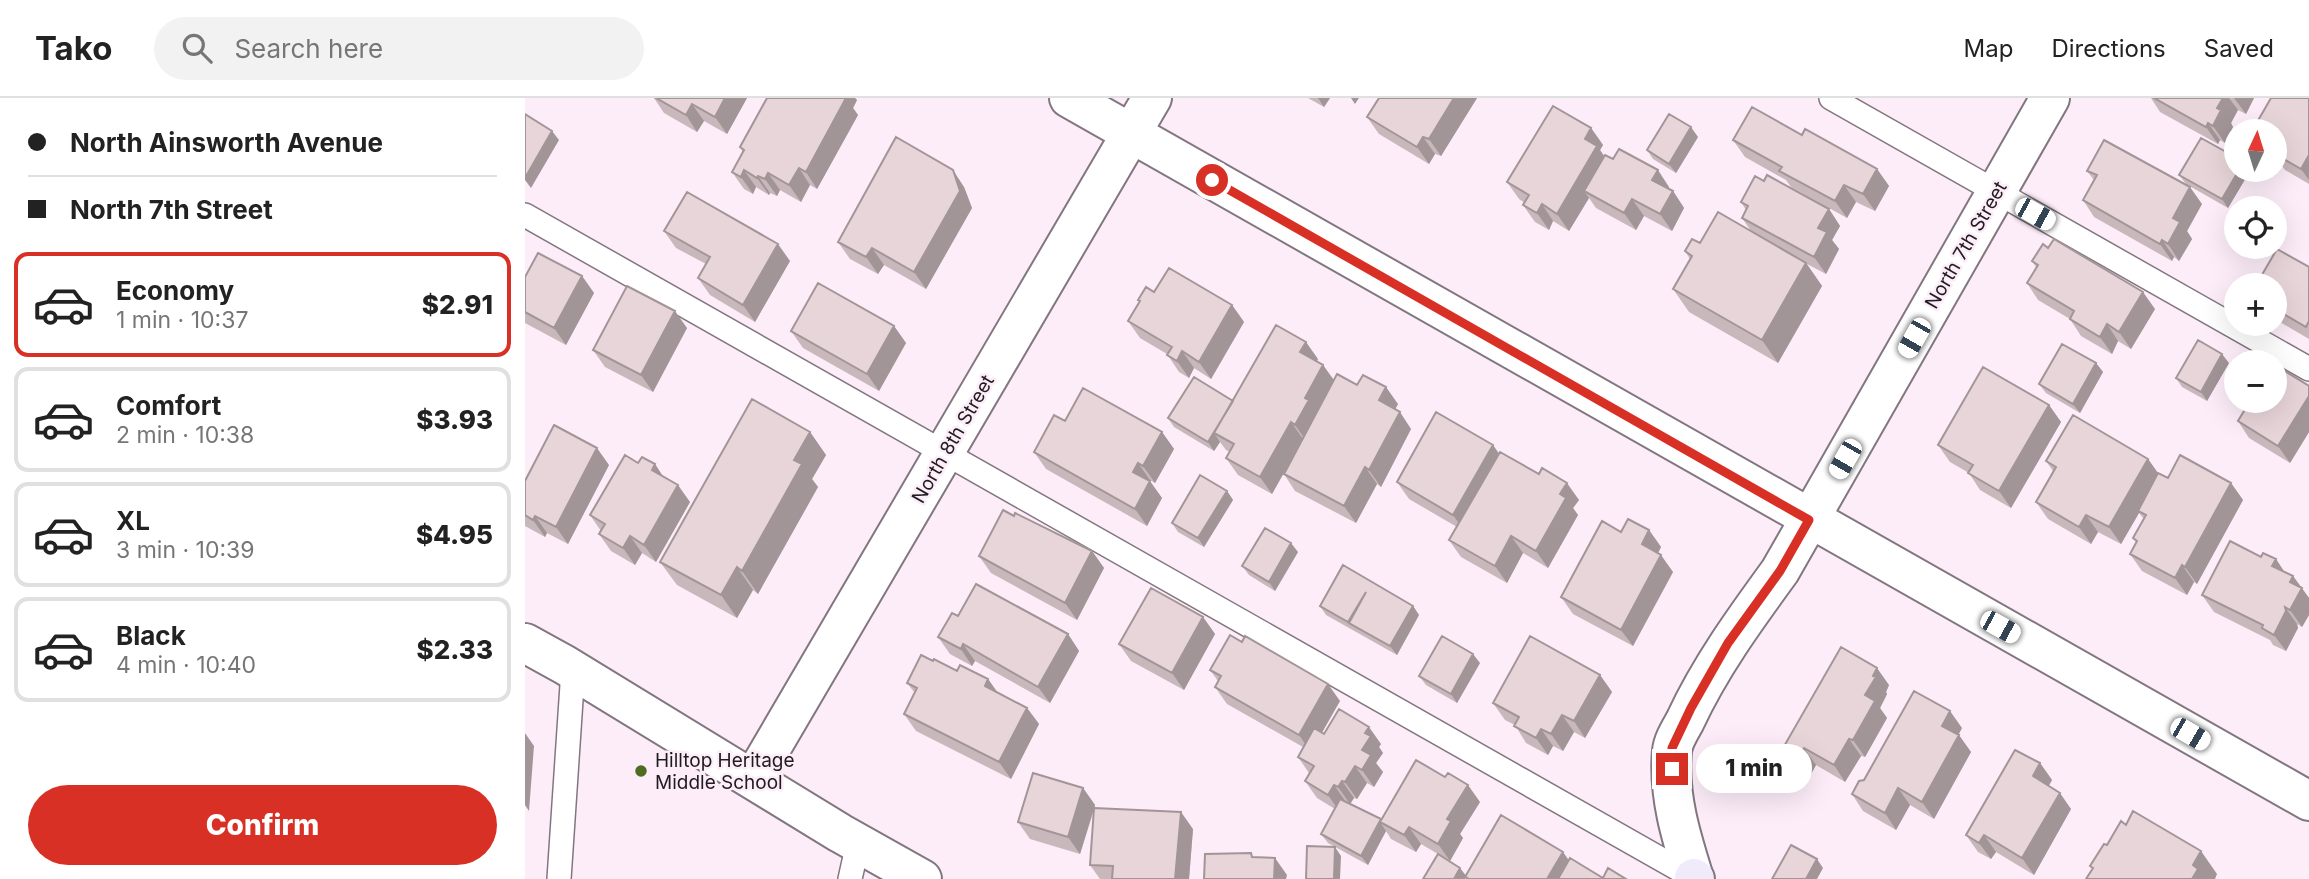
<!DOCTYPE html>
<html lang="en">
<head>
<meta charset="utf-8">
<style>
	body { margin:0; font-family:Inter,sans-serif; background:#f2f2f2; color:#222; height:100vh; display:flex; flex-direction:column; font-size:26px; white-space:nowrap }
	* { box-sizing:border-box; margin:0 }
	p { font-size:23px; color:#767676 }
	.icon { flex:none; width:38px; height:38px; fill:none; stroke:currentColor; stroke-width:2; stroke-linecap:round; stroke-linejoin:round }
	.map { position:relative; flex:1; overflow:hidden }
	.sheet { display:flex; flex-direction:column; background:#fff; width:525px }
	.sheet>* { flex:none }
	.guide { display:grid; align-content:center; height:154px; padding:0 28px; background:#fff }
	.needle { width:46px; rotate:4deg }
	.fabs { position:absolute; left:1699px; top:21px; display:grid; gap:14px }
	.fabs a { display:grid; place-items:center; width:63px; height:63px; border-radius:50%; background:#fff; box-shadow:0 7px 28px #0002; font-size:35px }
	.end { position:absolute; width:32px; height:32px; margin:-16px; border:9px solid #d93025; background:#fff; box-shadow:0 0 0 4px #fff }
	.from { border-radius:50% }
	.bubble { position:absolute; height:49px; border-radius:24px; background:#fff; box-shadow:0 7px 28px #0002; font-size:23px; font-weight:800; line-height:49px; text-align:center }
	.car { position:absolute; width:21px; height:42px; margin:-21px -10px; border-radius:9px; box-shadow:0 0 5px 2px #0007; background:linear-gradient(#fff 24%,#345 0 40%,#fff 0 76%,#345 0 86%,#fff 0) }
	.guide b { display:flex; align-items:center; gap:24px; height:66px; font-size:26px }
	.guide b+b { border-top:2px solid #e0e0e0 }
	.guide i { width:18px; height:18px; background:#222 }
	ul { padding:0; list-style:none }
	li { display:flex; align-items:center; gap:21px; height:105px; margin:0 14px 10px; padding:0 14px; border:4px solid #e0e0e0; border-radius:14px }
	li div { flex:1 }
	li b { display:block; font-size:26px }
	li em { font-style:normal; font-weight:800 }
	li.active { border-color:#d93025 }
	li>.icon { width:63px; height:63px; stroke-width:1.5 }
	.button { display:flex; gap:14px; margin-top:auto; padding:14px 28px }
	.button a { flex:1; height:80px; border-radius:42px; background:#d93025; color:#fff; font-size:28px; font-weight:800; line-height:80px; text-align:center }
	header { display:flex; align-items:center; gap:42px; box-sizing:border-box; height:98px; padding:0 35px; background:#fff; border-bottom:2px solid #e0e0e0 }
	header strong { font-size:33px }
	nav { display:flex; gap:38px; margin-inline-start:auto; font-size:24px }
	.search { width:490px; height:63px; background:#f2f2f2; display:flex; align-items:center; gap:18px; box-sizing:border-box; padding:0 24px; border-radius:38px; color:#767676; font-size:26px }
	main { display:flex; flex:1; min-height:0 }
	.map>svg:first-child { display:block }
</style>
</head>
<body>
<header>
<strong>Tako</strong>
<div class="search"><svg class="icon" aria-label="search" viewBox="0 0 24 24"><circle cx="10" cy="10" r="6"/><path d="M15 15l6 6"/></svg>Search here</div>
<nav><a>Map</a><a>Directions</a><a>Saved</a></nav>
</header>
<main>
<section class="sheet">
<div class="guide">
<b><i class="from"></i>North Ainsworth Avenue</b>
<b><i></i>North 7th Street</b>
</div>
<ul>
<li class="active"><svg class="icon" aria-label="car" viewBox="0 0 24 24"><path d="M5 17H2v-5l4-1 3-4h7l3 4 3 1v5h-3M9 17h6M6 11h13"/><circle cx="7" cy="17" r="2"/><circle cx="17" cy="17" r="2"/></svg><div><b>Economy</b><p>1 min · 10:37</p></div><em>$2.91</em></li>
<li><svg class="icon" aria-label="car" viewBox="0 0 24 24"><path d="M5 17H2v-5l4-1 3-4h7l3 4 3 1v5h-3M9 17h6M6 11h13"/><circle cx="7" cy="17" r="2"/><circle cx="17" cy="17" r="2"/></svg><div><b>Comfort</b><p>2 min · 10:38</p></div><em>$3.93</em></li>
<li><svg class="icon" aria-label="car" viewBox="0 0 24 24"><path d="M5 17H2v-5l4-1 3-4h7l3 4 3 1v5h-3M9 17h6M6 11h13"/><circle cx="7" cy="17" r="2"/><circle cx="17" cy="17" r="2"/></svg><div><b>XL</b><p>3 min · 10:39</p></div><em>$4.95</em></li>
<li><svg class="icon" aria-label="car" viewBox="0 0 24 24"><path d="M5 17H2v-5l4-1 3-4h7l3 4 3 1v5h-3M9 17h6M6 11h13"/><circle cx="7" cy="17" r="2"/><circle cx="17" cy="17" r="2"/></svg><div><b>Black</b><p>4 min · 10:40</p></div><em>$2.33</em></li>
</ul>
<div class="button"><a>Confirm</a></div>
</section>
<div class="map">
<svg width="1784" height="781" viewBox="0 0 1784 781">
	<rect width="100%" height="100%" fill="#fcedf9"/>
	<g fill="none" stroke-linecap="round" stroke-linejoin="round">
		<g stroke="#827680" stroke-width="26">
			<path id="lane" d="M1306,0L1784,271
				M0,117L1171,781
				M34,781L48,572
				M325,781L333,745"/>
		</g>
		<g stroke="#827680" stroke-width="42">
			<path id="street" d="M544,0L1784,703
				M0,545L40,567L315,735L397,781
				M228,681L627,0
				M1169,780C1156,739 1143,697 1147,653C1148,643 1155,632 1160,623C1185,569 1220,521 1255,473L1525,0"/>
		</g>
		<g stroke="#827680" stroke-width="42">
			<path id="secondary" d="M1169,780L1170,781"/>
		</g>
		<use href="#lane" stroke="#fff" stroke-width="23"/>
		<use href="#street" stroke="#fff" stroke-width="38"/>
		<use href="#secondary" stroke="#f0ebfa" stroke-width="38"/>
	</g>
	<path fill="#c8b7bb" d="M129,0H222L202,36L179,23L172,34L139,15Z
		M242,0H330L332,2L328,10L333,17L292,91L285,87L276,104L255,92L252,98L245,95L244,97L231,89L228,96L219,91L207,74L218,54L215,49Z
		M783,0H805L799,9Z
		M952,0L916,58L910,56L904,66L854,36L842,19Z
		M1626,0H1729L1721,16L1713,12L1706,25L1708,29L1700,45L1695,42L1693,46L1635,14Z
		M1784,0V86L1760,72L1755,65L1750,62V33Z
		M1066,30L1078,47L1075,52L1079,59L1144,89V91L1148,93L1159,110L1147,133L1119,118L1111,132L1071,110L1064,100L1044,133L1028,123L1024,132L1010,124L998,107L1000,105L994,101L982,84Z
		M1277,37L1352,71L1364,88L1350,113L1331,104L1322,120L1266,89L1261,82L1220,59L1208,42Z
		M1173,39L1151,75L1128,61L1122,52Z
		M1562,73L1677,106L1662,133L1667,141L1654,163L1649,159L1647,163L1569,119L1558,102L1569,82Z
		M1725,73L1703,110L1661,86L1654,77Z
		M1239,83L1304,111L1315,128L1307,142L1314,151L1301,176L1282,166L1297,188L1253,265L1164,214L1148,191L1165,161L1160,153L1175,145L1226,133L1217,120L1221,112L1216,104Z
		M439,89L447,110L401,191L359,167L353,176L325,161L313,144Z
		M139,133L265,163L230,224L185,197L173,180L181,166L151,150Z
		M1523,150L1630,211L1606,251L1593,243L1587,256L1556,238L1545,221L1513,202L1502,185L1511,169L1507,163Z
		M1784,169V241L1750,221V187Z
		M57,178L69,195L41,247L0,225V179Z
		M629,194L707,207L719,224L686,281L669,270L664,280L654,274L642,256L615,240L603,223L614,204L613,202Z
		M369,228L381,245L354,293L278,250L266,233Z
		M162,230L128,294L80,269L68,252Z
		M793,261L792,263L798,267L809,282L873,306L870,311L886,331L856,389L852,386L831,425L770,393L759,376L772,351L747,396L713,377L701,360L705,354L701,352L695,344L689,353L649,329L643,320L708,303Z
		M1571,265L1578,274L1555,315L1521,295L1514,286Z
		M1704,265L1682,303L1657,289L1651,280Z
		M1784,288V334L1765,365L1724,340L1713,323Z
		M1524,307L1536,324L1486,410L1455,392L1444,375L1425,364L1413,347Z
		M540,323L637,334L649,351L630,385L625,382L624,383L637,400L622,428L521,371L509,354Z
		M285,334L301,357L287,381L293,389L233,496L228,492L212,520L152,487L135,464Z
		M974,355L1054,402L1048,410L1053,417L1023,470L998,455L982,485L936,459L924,442L932,429L884,401L872,384Z
		M1623,361L1633,375L1643,380L1706,385L1718,402L1672,486L1669,484L1662,497L1617,473L1605,456L1611,444L1608,440L1619,421L1614,415L1596,446L1573,434L1566,446L1523,421L1511,404L1528,373L1521,363Z
		M113,365L130,366L138,379L165,404L131,464L117,455L110,467L86,453L74,436L76,433L65,417Z
		M84,367L43,446L22,435L20,439L0,428V383Z
		M702,393L708,402L679,449L653,434L647,425Z
		M489,418L567,453L579,470L552,522L466,475L454,458Z
		M1124,432L1136,449L1133,455L1148,474L1108,548L1048,516L1036,499Z
		M773,454L750,493L724,477L717,468Z
		M1736,459L1751,461L1760,475L1768,478L1784,500V517L1777,529L1772,526L1773,530L1761,553L1748,547L1745,542L1689,514L1677,497Z
		M795,508H888L894,517L872,557L801,517Z
		M678,519L690,536L659,592L606,563L594,546Z
		M543,536L554,553L525,605L450,563L447,568L425,556L413,539Z
		M408,563L432,573L463,581L472,594L502,610L514,626L486,681L391,633L379,616L390,595L382,585Z
		M955,565L932,605L901,587L894,578Z
		M685,572L815,603L796,635L799,636L856,646L854,649L858,655L851,665L858,674L849,689L842,685L832,701L829,700L825,706L856,721L955,704L935,736L938,740L925,763L896,746L891,754L866,741L861,733L843,767L803,745L796,736L810,711L792,700L780,683L784,675L773,659L778,649L702,606L690,589L693,583Z
		M1075,577L1087,594L1060,640L1049,634L1038,653L1028,648L1023,657L1001,645L990,627L980,622L968,605Z
		M1364,587L1361,594L1362,596L1355,610L1362,620L1340,659L1336,658L1320,684L1291,667L1286,676L1269,667L1258,650Z
		M1437,630L1433,637L1446,654L1409,721L1385,707L1371,732L1338,713L1327,696L1339,682Z
		M1515,665L1527,682L1524,688L1546,711L1509,777L1471,754L1466,761L1453,754L1441,737Z
		M558,690L570,707V710L668,731L664,781H575L565,767L569,712L555,756L505,741L493,724Z"/>
	<path fill="#a29598" d="M200,0H222L202,36L190,19Z
		M317,0H330L332,2L328,10L333,17L292,91L281,74Z
		M793,0H805L799,9Z
		M826,0H834L830,6Z
		M929,0H952L916,58L904,41Z
		M1698,0H1704L1713,12L1706,25L1708,29L1700,45L1688,28L1692,10Z
		M1709,0H1729L1721,16Z
		M167,6L179,23L172,34L161,17Z
		M1683,25L1695,42L1693,46L1681,29Z
		M1166,29L1173,39L1151,75L1144,66Z
		M1066,30L1078,47L1075,52L1084,65L1059,93L1064,100L1044,133L1032,116L1060,41Z
		M27,33L34,42L6,90L0,82V80Z
		M898,39L910,56L904,66L892,49Z
		M1784,57V82L1776,71Z
		M274,70L285,87L276,104L264,87Z
		M1352,71L1364,88L1350,113L1338,96Z
		M219,72L231,89L228,96L216,79Z
		M428,72L439,89L447,110L401,191L389,174Z
		M1133,72L1144,89L1139,99L1127,82Z
		M1714,72H1724L1725,73L1703,110L1697,101Z
		M243,75L255,92L252,98L240,81Z
		M233,78L245,95L244,97L232,80Z
		M1319,87L1331,104L1322,120L1310,103Z
		M1665,89L1677,106L1662,133L1667,141L1654,163L1643,146L1648,120Z
		M1148,93L1159,110L1147,133L1135,116Z
		M1107,101L1119,118L1111,132L1099,115Z
		M1017,106L1028,123L1024,132L1012,115Z
		M1304,111L1315,128L1307,142L1314,151L1301,176L1289,159L1293,130Z
		M1637,142L1649,159L1647,163L1635,146Z
		M253,146L265,163L230,224L218,207Z
		M347,150L359,167L353,176L341,159Z
		M1281,165L1297,188L1253,265L1237,242Z
		M57,178L69,195L41,247L29,230Z
		M1618,194L1630,211L1606,251L1594,234Z
		M707,207L719,224L686,281L674,264Z
		M150,213L162,230L128,294L116,277Z
		M1582,226L1593,243L1587,256L1575,239Z
		M369,228L381,245L354,293L342,276Z
		M781,244L793,261L787,271L775,254Z
		M657,253L669,270L664,280L652,263Z
		M1697,256L1704,265L1682,303L1676,294Z
		M1571,265L1578,274L1555,315L1548,306Z
		M798,267L810,284L782,344L770,327L780,300Z
		M861,289L873,306L866,319L854,302Z
		M1784,298V334L1765,365L1753,348Z
		M708,303L689,335L695,344L689,353L683,344Z
		M1524,307L1536,324L1486,410L1474,393Z
		M875,314L886,331L856,389L844,372Z
		M766,324L778,341L747,396L735,379Z
		M285,334L301,357L287,381L293,389L233,496L217,473L269,362Z
		M637,334L649,351L630,385L618,368Z
		M968,347L980,364L940,434L928,417Z
		M72,350L84,367L43,446L31,429Z
		M1623,361L1635,378L1613,413L1614,415L1596,446L1584,429Z
		M613,365L625,382L620,391L608,374Z
		M130,366L141,383L127,372Z
		M840,369L852,386L831,425L819,408Z
		M625,383L637,400L622,428L610,411Z
		M1042,385L1054,402L1048,410L1053,417L1023,470L1011,453L1035,396Z
		M1706,385L1718,402L1672,486L1660,469Z
		M153,387L165,404L131,464L119,447Z
		M702,393L708,402L679,449L673,440Z
		M1561,417L1573,434L1566,446L1554,429Z
		M10,418L22,435L20,439L8,422Z
		M1124,432L1136,449L1129,463L1117,446Z
		M105,438L117,455L110,467L98,450Z
		M986,438L998,455L982,485L970,468Z
		M766,445L773,454L750,493L744,484Z
		M567,453L579,470L552,522L540,505Z
		M1136,457L1148,474L1108,548L1096,532Z
		M1751,461L1762,478L1747,468Z
		M1657,467L1669,484L1662,497L1650,480Z
		M212,469L228,492L212,520L196,497Z
		M1768,478L1784,500V517L1777,529L1765,512V484Z
		M888,508L894,517L872,557L865,548Z
		M1760,509L1772,526L1773,530L1761,553L1749,537Z
		M678,519L690,536L659,592L647,575Z
		M543,536L554,553L525,605L513,589Z
		M438,546L450,563L447,568L436,551Z
		M948,556L955,565L932,605L926,596Z
		M1352,570L1364,587L1361,594L1362,596L1355,610L1362,620L1340,659L1328,642L1340,597Z
		M1075,577L1087,594L1060,640L1049,623Z
		M463,581L475,598L460,588Z
		M803,586L815,603L786,654L774,637Z
		M502,610L514,626L486,681L474,664Z
		M1425,613L1437,630L1429,645L1417,628Z
		M1037,617L1049,634L1038,653L1026,636Z
		M844,629L856,646L854,649L858,655L851,665L858,674L849,689L837,672V652L840,635Z
		M1016,631L1028,648L1023,657L1011,640Z
		M0,635L9,648L4,713L0,707Z
		M1434,637L1446,654L1409,721L1397,704Z
		M1324,641L1336,658L1320,684L1309,667Z
		M1279,650L1291,667L1286,676L1274,659Z
		M1515,665L1527,682L1519,695L1508,678Z
		M830,668L842,685L832,701L820,684Z
		M817,683L829,700L825,706L813,689Z
		M809,687L821,704L815,714L803,697Z
		M943,687L955,704L935,736L938,740L925,763L913,746L922,721Z
		M558,690L570,707L555,756L543,739Z
		M1373,690L1385,707L1371,732L1360,715Z
		M1535,695L1546,711L1509,777L1497,760Z
		M656,714L668,731L664,781H650Z
		M855,724L861,733L843,767L836,758Z
		M884,729L896,746L891,754L879,737Z
		M1459,737L1471,754L1466,761L1454,745Z
		M810,749L816,758L815,781H809Z
		M1676,753L1692,776L1690,781H1667L1668,767Z
		M1038,754L1050,771L1044,781H1022Z
		M750,760L762,777L761,781H749Z
		M1292,761L1298,770L1292,781H1281Z
		M935,770L942,779L940,781H929Z"/>
	<path fill="#e8d5d9" stroke="#a29598" stroke-width="2" d="M131,0H200L190,19L167,6L161,17Z
		M242,0H321L281,74L274,70L264,87L243,75L240,81L233,78L232,80L219,72L216,79L207,74L219,52L215,49Z
		M854,0H929L904,41L898,39L892,49L842,19Z
		M1629,0H1698L1692,10L1696,12L1688,28L1683,25L1681,29Z
		M1746,0H1784V57L1776,71L1750,56V33H1727Z
		M1028,8L1066,30L1060,41L1072,48L1032,116L1017,106L1012,115L998,107L1004,97L982,84Z
		M1227,9L1277,37L1280,31L1352,71L1338,96L1319,87L1310,103L1254,73L1257,69L1208,42Z
		M0,16L27,33L0,80Z
		M1144,16L1166,29L1144,66L1122,52Z
		M371,39L428,72L435,93L389,174L347,150L341,159L313,144Z
		M1676,40L1712,60V72H1714L1697,101L1654,77Z
		M1579,42L1665,89L1648,120L1655,124L1643,146L1637,142L1635,146L1558,102L1572,77L1562,73Z
		M1094,51L1133,72L1127,82L1148,93L1135,116L1107,101L1099,115L1059,93L1080,57L1088,61Z
		M1242,77L1304,111L1293,130L1302,134L1289,159L1217,120L1223,108L1216,104L1230,78L1239,83Z
		M162,94L253,146L218,207L173,180L185,159L139,133Z
		M1193,114L1281,165L1237,242L1148,191L1167,158L1160,153L1167,141L1175,145Z
		M1529,141L1618,194L1594,234L1582,226L1575,239L1545,221L1549,213L1502,185L1513,167L1507,163L1518,146L1523,150Z
		M1752,151L1784,169V223L1781,229L1750,211V187H1731Z
		M13,155L57,178L29,230L0,214V179Z
		M644,170L707,207L674,264L657,253L652,263L642,257L647,249L603,223L615,203L613,202L621,189L629,194Z
		M293,185L369,228L342,276L266,233Z
		M102,188L150,213L116,277L68,252Z
		M751,227L781,244L775,254L798,267L780,300L784,302L770,327L766,324L735,379L701,360L709,346L689,335Z
		M1673,242L1697,256L1676,294L1651,280Z
		M1537,246L1571,265L1548,306L1514,286Z
		M1750,267L1784,288V298L1753,348L1713,323L1725,303H1750Z
		M1458,269L1524,307L1474,393L1443,375L1448,367L1413,347Z
		M812,276L832,287L838,277L861,289L854,302L875,314L844,372L840,369L819,408L759,376Z
		M669,279L708,303L683,344L643,320Z
		M558,290L637,334L618,368L613,365L608,374L625,383L610,411L509,354L529,317L540,323Z
		M227,301L285,334L269,362L277,366L217,473L212,469L196,497L135,464Z
		M911,314L968,347L928,417L872,384Z
		M1548,317L1623,361L1584,429L1561,417L1554,429L1511,404L1531,369L1521,363Z
		M29,327L72,350L31,429L10,418L8,422L0,417V383Z
		M975,354L1014,376L1017,370L1042,385L1035,396L1041,400L1011,453L986,438L970,468L924,442Z
		M100,357L113,365L117,359L130,366L127,372L153,387L119,447L105,438L98,450L74,436L80,426L65,417Z
		M1655,357L1706,385L1660,469L1657,467L1650,480L1605,456L1612,443L1608,440L1621,417L1613,413L1633,375L1643,380Z
		M675,377L702,393L673,440L647,425Z
		M478,412L489,418L490,415L567,453L540,505L454,458Z
		M1103,421L1124,432L1117,446L1136,457L1096,532L1036,499L1077,423L1096,434Z
		M740,430L766,445L744,484L717,468Z
		M1705,443L1736,459L1738,455L1751,461L1747,468L1768,478L1765,484L1777,490L1765,512L1760,509L1761,513L1749,537L1737,530L1738,527L1677,497Z
		M818,467L888,508L865,548L824,525L841,494L823,524L795,508Z
		M451,486L543,536L513,589L438,546L436,551L413,539L427,515L433,518Z
		M626,490L678,519L647,575L594,546Z
		M705,537L717,544L720,538L803,586L774,637L690,589L696,578L685,572Z
		M917,538L948,556L926,596L894,578Z
		M1005,538L1075,577L1049,623L1037,617L1026,636L1016,631L1011,640L989,628L994,619L968,605Z
		M1316,549L1352,570L1348,578L1351,579L1340,597L1350,603L1328,642L1324,641L1309,667L1279,650L1274,659L1258,650Z
		M396,557L408,563L409,561L432,573L435,567L463,581L460,588L502,610L474,664L379,616L392,590L382,585Z
		M1389,593L1425,613L1417,628L1434,637L1397,704L1373,690L1360,715L1327,696L1334,683L1339,682Z
		M814,611L844,629L840,635L846,638L837,652L846,657L837,672L830,668L820,684L817,683L813,689L809,687L803,697L780,683L789,668L773,659L789,630L799,636Z
		M1490,652L1515,665L1508,678L1535,695L1497,760L1459,737L1454,745L1441,737Z
		M891,662L920,679L923,675L943,687L922,721L926,723L913,746L884,729L879,737L855,724Z
		M508,675L558,690L543,739L493,724Z
		M815,701L856,721L836,758L796,736Z
		M569,710L656,714L650,781H587L588,768L565,767Z
		M1608,713L1676,753L1668,767L1673,771L1667,781H1561L1568,770L1565,768L1579,746L1582,747L1596,723L1601,727Z
		M976,717L1038,754L1022,781H944L940,779Z
		M1266,747L1292,761L1281,781H1247Z
		M782,748L810,749L809,781H781Z
		M726,755L727,759L750,760L749,781H679L680,756Z
		M913,756L935,770L929,781H898Z
		M1045,760L1078,780L1083,770L1101,781H1033Z"/>
	<g fill="none" stroke-linecap="round" stroke-linejoin="round">
		<path stroke="#d93025" stroke-width="9" d="M687,82L1284,422L1255,473L1203,545L1166,610L1147,650V671"/>
	</g>
	<circle fill="#4e6c21" stroke="#fcedf9" stroke-width="2.5" cx="116" cy="673" r="7"/>
	<g text-anchor="middle" dominant-baseline="central" stroke-width="5" stroke-linejoin="round" paint-order="stroke">
		<g font-size="19" fill="#201b1f" stroke="#fcedf9">
			<text transform="translate(1441 147) rotate(-60)">North 7th Street</text>
			<text transform="translate(428 341) rotate(-60)">North 8th Street</text>
		</g>
		<g font-size="19" fill="#201b1f" stroke="#fcedf9" text-anchor="start">
			<text x="130" y="662">Hilltop Heritage<tspan x="130" dy="22">Middle School</tspan></text>
		</g>
	</g>
</svg>
<div class="fabs">
<a><svg class="needle" viewBox="-14 -14 28 28"><path d="M0-13l5 13h-10z" fill="#e53935"/><path d="M0 13l5-13h-10z" fill="#767676"/></svg></a>
<a><svg class="icon" aria-label="locate" viewBox="0 0 24 24"><circle cx="12" cy="12" r="6"/><path d="M12 2v4M12 18v4M2 12h4M18 12h4"/></svg></a>
<a>+</a>
<a>−</a>
</div>
<i class="end from" style="left:687px;top:82px"></i>
<i class="end" style="left:1147px;top:671px"></i>
<div class="bubble" style="left:1171px;top:646px;width:116px">1 min</div>
<i class="car" style="left:1510px;top:116px;rotate:119deg"></i>
<i class="car" style="left:1389px;top:240px;rotate:210deg"></i>
<i class="car" style="left:1320px;top:361px;rotate:210deg"></i>
<i class="car" style="left:1475px;top:529px;rotate:119deg"></i>
<i class="car" style="left:1665px;top:636px;rotate:120deg"></i>
</div>
</main>
</body>
</html>
